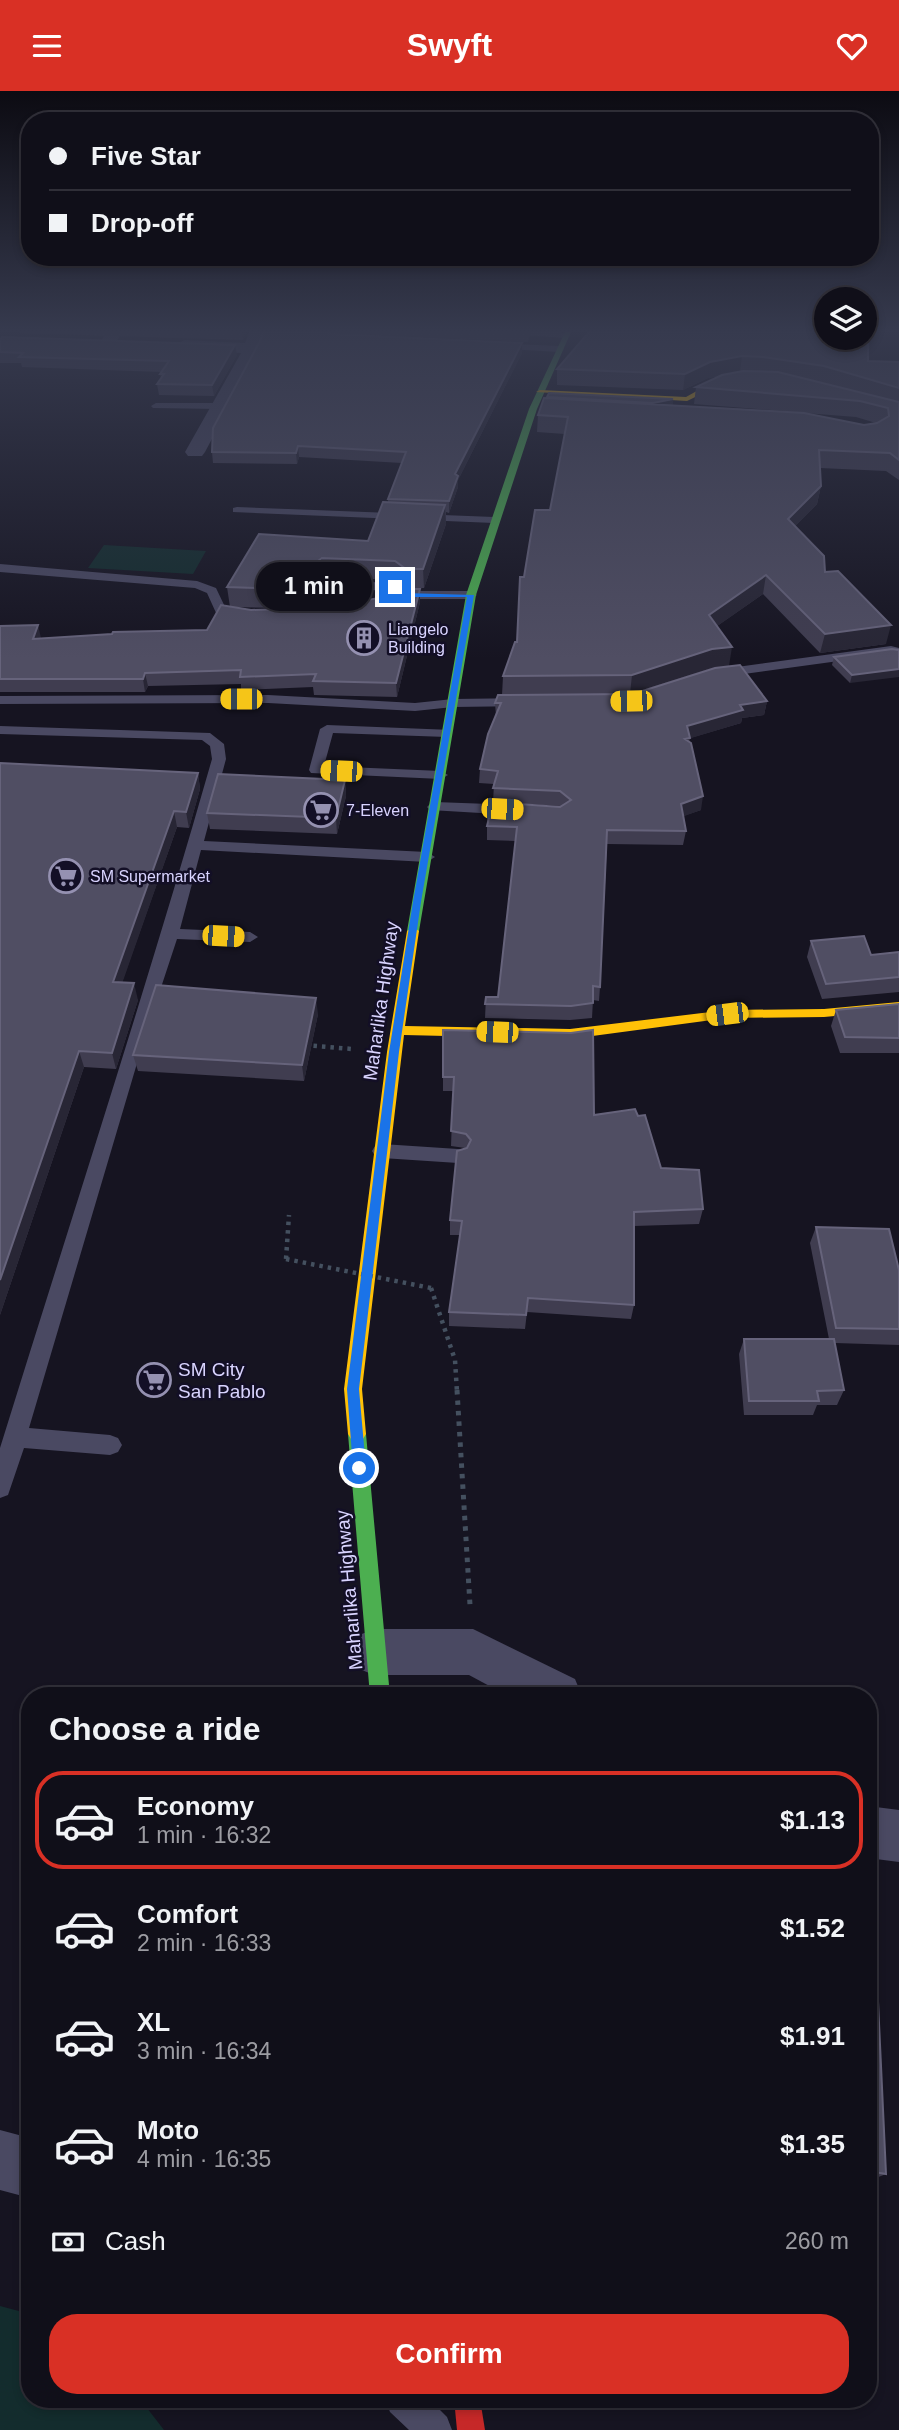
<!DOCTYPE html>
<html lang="en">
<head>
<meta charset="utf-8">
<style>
	body { margin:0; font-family:Helvetica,sans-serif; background:#1e1d26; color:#f1f3f6; height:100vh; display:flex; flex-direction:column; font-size:26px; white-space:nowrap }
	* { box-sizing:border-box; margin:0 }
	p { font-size:23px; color:#9c9ca2 }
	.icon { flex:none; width:38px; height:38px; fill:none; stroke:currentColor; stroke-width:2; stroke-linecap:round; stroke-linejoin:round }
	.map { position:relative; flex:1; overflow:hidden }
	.drawer { position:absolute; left:21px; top:1596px; width:856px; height:721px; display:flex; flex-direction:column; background:#100f19; border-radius:28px; box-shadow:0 4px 10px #0003,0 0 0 2px #302f38 }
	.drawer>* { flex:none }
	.top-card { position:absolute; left:21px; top:21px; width:858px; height:154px; border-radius:28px; box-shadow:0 4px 10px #0003,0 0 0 2px #302f38; display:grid; align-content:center; height:154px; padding:0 28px; background:#100f19 }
	.controls { position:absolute; left:814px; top:196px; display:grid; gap:14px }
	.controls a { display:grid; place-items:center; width:63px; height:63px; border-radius:50%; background:#100f19; box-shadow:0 4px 10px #0003,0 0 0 2px #302f38; font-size:35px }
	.end { position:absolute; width:32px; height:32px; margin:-16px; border:9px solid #1a73e8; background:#fff; box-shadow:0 0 0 4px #fff }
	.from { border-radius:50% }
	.bubble { position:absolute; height:49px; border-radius:24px; background:#100f19; box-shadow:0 4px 10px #0003,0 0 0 2px #302f38; font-size:23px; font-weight:700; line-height:49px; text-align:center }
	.car { position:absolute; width:21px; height:42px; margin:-21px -10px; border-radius:9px; box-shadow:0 0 5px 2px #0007; background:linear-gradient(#f5c518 24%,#345 0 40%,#f5c518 0 76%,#345 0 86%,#f5c518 0) }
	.top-card b { display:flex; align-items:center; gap:24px; height:66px; font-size:26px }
	.top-card b+b { border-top:2px solid #302f38 }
	.top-card i { width:18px; height:18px; background:#f1f3f6 }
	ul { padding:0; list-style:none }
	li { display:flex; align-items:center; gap:21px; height:98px; margin:0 14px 10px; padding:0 14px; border:4px solid transparent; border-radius:28px }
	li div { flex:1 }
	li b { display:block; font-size:26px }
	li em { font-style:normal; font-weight:700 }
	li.on { border-color:#d93025 }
	li>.icon { width:63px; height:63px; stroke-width:1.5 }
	h2 { padding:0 28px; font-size:32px; line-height:84px }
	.pay { display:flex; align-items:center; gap:18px; height:77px; padding:0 28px; font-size:26px }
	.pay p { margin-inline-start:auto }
	.button { display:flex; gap:14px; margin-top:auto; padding:14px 28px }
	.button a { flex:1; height:80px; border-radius:28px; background:#d93025; color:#fff; font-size:28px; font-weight:700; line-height:80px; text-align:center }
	header { display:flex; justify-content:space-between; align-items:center; height:91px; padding:0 28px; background:#d93025; color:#fff; font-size:32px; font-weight:700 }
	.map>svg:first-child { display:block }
</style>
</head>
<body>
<header><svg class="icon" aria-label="menu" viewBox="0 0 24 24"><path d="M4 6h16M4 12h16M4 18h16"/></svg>Swyft<svg class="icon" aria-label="heart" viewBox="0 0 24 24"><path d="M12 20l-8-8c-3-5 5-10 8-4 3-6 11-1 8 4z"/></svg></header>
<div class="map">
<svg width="899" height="2339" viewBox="0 0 899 2339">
	<rect width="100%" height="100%" fill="#161421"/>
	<path fill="#132c2d" d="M104,454L206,460L193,483L88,477Z
		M0,2215L30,2223V2308H140L164,2339H0Z"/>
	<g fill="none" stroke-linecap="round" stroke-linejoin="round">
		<path stroke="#44505f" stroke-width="4.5" stroke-dasharray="3.5 5" stroke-linecap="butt" d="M305,954L352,958
			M286,1168L289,1124
			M431,1197L455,1269L457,1301"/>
		<path stroke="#44505f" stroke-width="5" stroke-dasharray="4.5 6" stroke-linecap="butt" d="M457,1299L470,1514"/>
		<path fill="#4a4962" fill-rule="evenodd" d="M519,241H560L570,244L566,247L523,244Z
			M494,252L559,255L564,258L559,261L491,257L489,255Z
			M156,312H220L225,315L220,318L153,317L151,315Z
			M237,416L494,426L500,429L494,432L233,421V417Z
			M0,473L197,490L216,497L226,518L245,520L251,524L245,528L217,524L207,502L195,497L0,481Z
			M323,489L395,492L406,500H471L477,504L471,508H405L394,513L388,509L395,503L392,500L326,497L291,527H283V521Z
			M891,555L899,557V566L890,563L715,587L708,583L715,579Z
			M268,604L415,612L453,608L522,607L529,611L522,615L453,616L415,620L268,612L0,613V605Z
			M327,634L452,639V645L447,646L333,642L324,675L441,680L448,684L441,688L311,682L309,679L320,638Z
			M0,635L210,642L224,653L226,668L204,750L427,761L435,766L427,771L201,759L180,838L250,841L258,846L250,851L177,848L146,942L29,1337L110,1344L118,1347L122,1354L118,1361L110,1364L24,1357L8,1404L0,1407V1357C71,1128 146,899 212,668L210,655L202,649L0,643Z
			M435,711L515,714L523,719L515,724L430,719L427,716L430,713Z
			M382,1053L458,1058L465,1060L468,1065L465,1070L458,1072L382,1067L375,1065L372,1060L375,1055Z
			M385,2308H429L447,2326L452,2339H409L390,2321Z"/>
		<path fill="#4a4962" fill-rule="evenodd" d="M106,241H122L114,256L108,257L100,252Z
			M249,241H265L260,257L205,361L202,365H188L185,361L241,262L184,259L176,254L184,249L245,252Z
			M374,1538H473L575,1588L582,1605H508L469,1584H374L357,1577L350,1561L357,1545Z
			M868,1715L899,1719V1771L868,1767Z
			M0,2039L30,2047V2107L0,2099Z"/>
		<path fill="#4caf50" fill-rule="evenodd" d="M565,241H571L537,318L476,504L419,840L413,844L407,840L466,504L529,318Z
			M357,1335L363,1338L366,1343L390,1605H370L348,1343L351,1338Z"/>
		<path fill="#ffc107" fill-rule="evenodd" d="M744,287L747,291L716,296L687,310L536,301L540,299L686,306L711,292Z
			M413,836L419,840L405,935L570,938L727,919L824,918L899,911V919L824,926L727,927L570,948L404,944L362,1298L366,1343L363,1348L357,1351L351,1348L348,1343L344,1298L387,961L407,840Z"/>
		<path fill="#c62828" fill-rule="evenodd" d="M454,2308H480L485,2339H457Z"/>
		<path stroke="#44505f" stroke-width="4.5" stroke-dasharray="3.5 5" stroke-linecap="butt" d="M286,1168L431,1197"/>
	</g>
	<path fill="#403d50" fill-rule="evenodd" d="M19,241H247L243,249L19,242Z
		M264,241H530L529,247L528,251L333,242L522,252V262L458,389V396L449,422L446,421V433L424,497H407L395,489L323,486L283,517L231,516L251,519L286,518L367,509L420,511L397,606L314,604L313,596L241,599V593L148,595L145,601H0V535L41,547L207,539L230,516L227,496L368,450L388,411V408L402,372L299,366L297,373L213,372L212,361Z
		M589,241L868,270L899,271V389L886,380L820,377L821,395L817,413L795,435L825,481L886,553L820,562L763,503L717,535L729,575L709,578L631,603L767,610L764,624L742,627L741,632L690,647L689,651L701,719L683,725L686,740L683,754L607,753L600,896L599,910L593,909L592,927L570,929L485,927L486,906H498L516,750L487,749V719L560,715L493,711L494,693L479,692L480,678L496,625L495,612L502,604L503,585L517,551L524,486L550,419L565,343L537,341L538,324L673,308V314L798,321L694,313L696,296L720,285L708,287L683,299L557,294V278ZM805,322L856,326L876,332L864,334Z
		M0,249L237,264L214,305L159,304L157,293L161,288L160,283L161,281L22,276L21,272H0Z
		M899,559L850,592L832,574L834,566Z
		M0,672L198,682L200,698L189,737L177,736L122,891L138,909L116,978L84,976L0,1224Z
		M345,689L346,705L337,743L210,738L207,722Z
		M811,850L871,864L899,861V901L822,908L807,866Z
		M899,913V962H840L831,935L836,919Z
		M318,923L304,990L138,980L133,964Z
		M443,939L594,1024L638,1025L661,1077L703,1118L699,1133L634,1135V1214L631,1228L527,1221L525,1238L449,1235V1221L460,1144H450V1129L465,1057L451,1055L453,1000H443Z
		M816,1136L899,1179V1254L835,1252L844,1299L837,1314H817L813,1324H744L739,1263L744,1248H829L810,1152Z
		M868,1759L886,2083L876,2087L868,2085Z"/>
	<path fill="#282635" d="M242,241H247L243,249Z
		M522,252V262L458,389V396L449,422V410L455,383Z
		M235,254L237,264L214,305L212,294Z
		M742,265L740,281L708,287L683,299L685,283L710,271Z
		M673,308V315L652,319L653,312Z
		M298,355L299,366L297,373L296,362Z
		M821,395L817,413L784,446L788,428Z
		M445,414L446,433L424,497L423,478Z
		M322,467L323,486L283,517L281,498Z
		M766,484L763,503L706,543L709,524Z
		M420,498V511L397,606L396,592Z
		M38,534L41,547L33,548Z
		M891,534L886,553L820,562L825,543Z
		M732,556L729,575L709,578L630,603L632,584L712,558Z
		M899,578V586L850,592L852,584Z
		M145,582L148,595L145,601L143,588Z
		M767,610L764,624L742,627L741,632L688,648L690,647L688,661L683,662L687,635L740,614Z
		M198,682L200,698L189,737L186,721Z
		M345,689L346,705L337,743L336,727Z
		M703,705L701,719L679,727L681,713Z
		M174,720L177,736L117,907L113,891Z
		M134,892L138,909L116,978L112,962Z
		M316,907L318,923L304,990L302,974Z
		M79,960L84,976L0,1224V1189Z"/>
	<path fill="#504e63" stroke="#66637b" stroke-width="2" d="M264,241H329V243L522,252L455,383L458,385L449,410L388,408L406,361L298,355L296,362L212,361L213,337L261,248Z
		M589,241H826V247H864V242H868V270L899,271V297L824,275L763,266L742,265L710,271L685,283L557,278Z
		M2,246L235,254L212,294L157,293L164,283H160L169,270L19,266L23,262L0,261V249Z
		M743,280L778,281L899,311V369L890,362L819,359L821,395L788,428L824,465L825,481L838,480L891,534L825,543L766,484L709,524L732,556L712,558L632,584L503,585L515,551H517L520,486H524L535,419H550L568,326L538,324L544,307L804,322L864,334L877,332L889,325L888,317L860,310L696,296L722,284Z
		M549,302L673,308L653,312L547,306Z
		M383,411L445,414L423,478H406L395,470L322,467L281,498L227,496L259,443L368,450Z
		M405,498H420L396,592L313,590L316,583L240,586L241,579L145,582L143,588H0V535L38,534L33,548L112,543L113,541L207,539L221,514L251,519L286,518L305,505L367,509L392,505Z
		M892,558L899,559V578L852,584L834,566Z
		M740,574L767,610L740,614L743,619L687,635L690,647L685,648L691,652L703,705L681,713L686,740L607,739L600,896L593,895V912L571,915L485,913L486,906H498L517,736L487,735L491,719H487L489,711L560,716L571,709L560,700L493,697L498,680L480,678L488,643L501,612H495L498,604L633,603L715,577Z
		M0,672L198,682L186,721L174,720L113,891L134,892L112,962L79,960L0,1189Z
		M218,683L345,689L336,727L207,722Z
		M864,845L871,864L899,861V886L826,893L811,850Z
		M156,894L316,907L302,974L133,964Z
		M899,913V947L845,946L836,919Z
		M443,939L571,942L593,939L594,1024L635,1018L638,1025L645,1024L661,1077L699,1079L703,1118L634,1121V1214L528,1207L526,1224L449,1221L462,1130L450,1129L457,1060L467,1057L471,1049L466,1043L451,1040L454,986H443Z
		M816,1136L889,1138L899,1179V1238L836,1237Z
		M744,1248H834L844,1299L817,1300L819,1310H749Z
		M868,1759H871L886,2083L868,2080Z"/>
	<linearGradient id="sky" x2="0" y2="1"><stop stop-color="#0c0b12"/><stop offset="0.42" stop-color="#363a4e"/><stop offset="1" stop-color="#363a4e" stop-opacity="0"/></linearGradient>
	<rect width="899" height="568" fill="url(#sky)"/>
	<path fill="#1a73e8" d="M395,494L404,502L474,504L421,811L399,961L359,1298L366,1377L359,1382L353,1377L347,1298L389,961L413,811L467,506H403L392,496Z"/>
	<defs>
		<g id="building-ring" transform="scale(1.75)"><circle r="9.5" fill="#130f26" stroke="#9591b1" stroke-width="1.5"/><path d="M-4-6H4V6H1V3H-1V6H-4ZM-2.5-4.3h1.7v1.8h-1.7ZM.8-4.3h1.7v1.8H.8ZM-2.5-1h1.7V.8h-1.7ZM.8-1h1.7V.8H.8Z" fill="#9591b1"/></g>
		<g id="supermarket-ring" transform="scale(1.75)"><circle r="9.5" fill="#130f26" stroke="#9591b1" stroke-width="1.5"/><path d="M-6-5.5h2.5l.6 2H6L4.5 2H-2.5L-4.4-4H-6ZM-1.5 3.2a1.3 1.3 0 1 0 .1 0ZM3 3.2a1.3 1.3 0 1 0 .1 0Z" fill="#9591b1"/></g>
	</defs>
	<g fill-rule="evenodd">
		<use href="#building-ring" x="364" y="547"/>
		<use href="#supermarket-ring" x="321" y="719"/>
		<use href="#supermarket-ring" x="66" y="785"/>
		<use href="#supermarket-ring" x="154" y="1289"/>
	</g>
	<g text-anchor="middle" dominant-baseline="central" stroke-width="5" stroke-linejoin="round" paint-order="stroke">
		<g font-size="16" fill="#d9d4ff" stroke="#130f26" text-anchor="start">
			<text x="388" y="538">Liangelo<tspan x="388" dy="18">Building</tspan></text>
			<text x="346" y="719">7-Eleven</text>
			<text x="90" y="785">SM Supermarket</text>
		</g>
		<g font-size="19" fill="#d9d4ff" stroke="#130f26">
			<text transform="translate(381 910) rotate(-82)">Maharlika Highway</text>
			<text transform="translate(349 1499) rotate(-95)">Maharlika Highway</text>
		</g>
		<g font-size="19" fill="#d9d4ff" stroke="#130f26" text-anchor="start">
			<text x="178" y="1278">SM City<tspan x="178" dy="22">San Pablo</tspan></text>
		</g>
	</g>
</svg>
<div class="controls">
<a><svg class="icon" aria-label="layers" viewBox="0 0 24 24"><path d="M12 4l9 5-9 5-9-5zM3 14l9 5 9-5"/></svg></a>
</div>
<i class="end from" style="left:359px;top:1377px"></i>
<i class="end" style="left:395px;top:496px"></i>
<div class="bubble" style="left:256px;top:471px;width:116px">1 min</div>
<i class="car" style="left:241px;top:608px;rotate:270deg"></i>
<i class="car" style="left:631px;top:610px;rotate:269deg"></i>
<i class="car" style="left:341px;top:680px;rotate:272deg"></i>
<i class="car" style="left:502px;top:718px;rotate:93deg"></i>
<i class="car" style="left:223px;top:845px;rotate:93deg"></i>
<i class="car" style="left:727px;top:923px;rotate:263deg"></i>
<i class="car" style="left:497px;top:941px;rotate:272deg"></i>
<div class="top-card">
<b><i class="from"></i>Five Star</b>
<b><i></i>Drop-off</b>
</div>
<section class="drawer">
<h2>Choose a ride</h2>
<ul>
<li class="on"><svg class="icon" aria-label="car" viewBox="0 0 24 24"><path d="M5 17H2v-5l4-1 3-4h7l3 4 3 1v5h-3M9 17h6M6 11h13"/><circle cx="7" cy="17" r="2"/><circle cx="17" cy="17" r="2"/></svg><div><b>Economy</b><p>1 min · 16:32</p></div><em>$1.13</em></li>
<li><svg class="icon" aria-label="car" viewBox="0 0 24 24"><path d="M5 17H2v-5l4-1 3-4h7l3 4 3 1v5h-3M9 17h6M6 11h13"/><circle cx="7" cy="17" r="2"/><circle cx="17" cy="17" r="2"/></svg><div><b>Comfort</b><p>2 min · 16:33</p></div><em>$1.52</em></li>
<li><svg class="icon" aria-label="car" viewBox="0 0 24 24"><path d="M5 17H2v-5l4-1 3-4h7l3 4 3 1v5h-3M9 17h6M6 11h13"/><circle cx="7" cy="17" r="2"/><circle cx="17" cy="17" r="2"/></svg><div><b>XL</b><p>3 min · 16:34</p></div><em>$1.91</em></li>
<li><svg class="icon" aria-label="car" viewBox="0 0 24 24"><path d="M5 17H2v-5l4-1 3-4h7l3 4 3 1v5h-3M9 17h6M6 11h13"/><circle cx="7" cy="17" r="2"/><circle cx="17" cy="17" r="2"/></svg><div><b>Moto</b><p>4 min · 16:35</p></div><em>$1.35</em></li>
</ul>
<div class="pay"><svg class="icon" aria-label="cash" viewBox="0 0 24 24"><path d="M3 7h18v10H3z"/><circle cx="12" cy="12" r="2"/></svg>Cash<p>260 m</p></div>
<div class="button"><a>Confirm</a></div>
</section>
</div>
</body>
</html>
